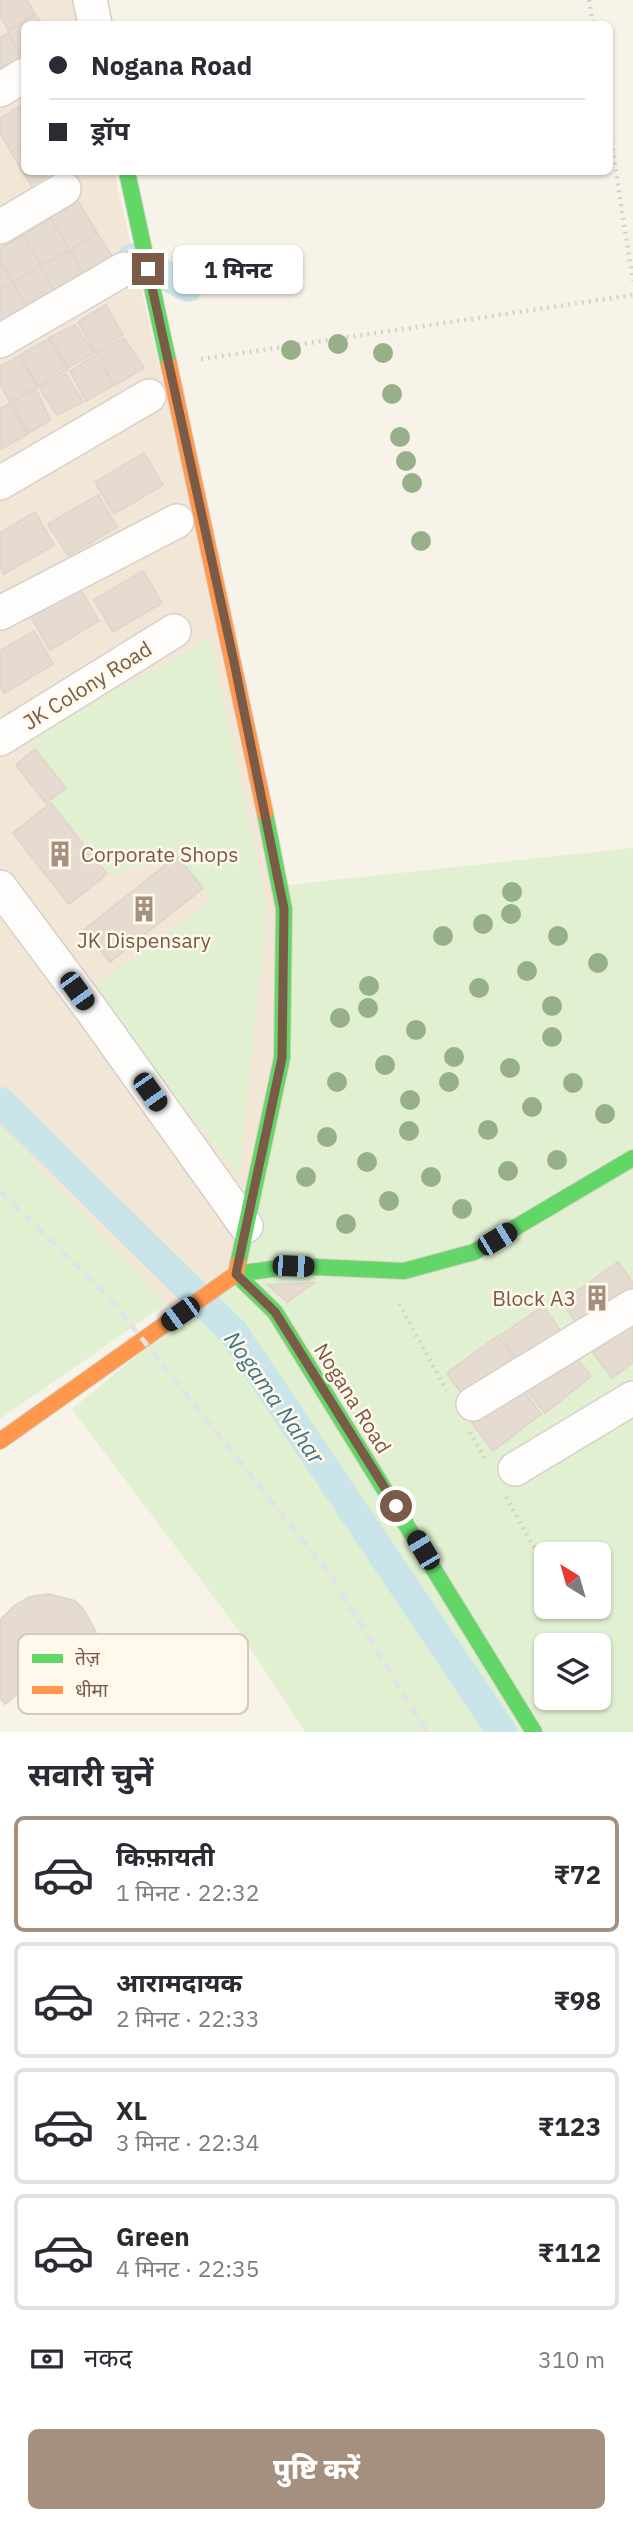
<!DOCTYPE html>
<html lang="hi">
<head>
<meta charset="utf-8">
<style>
	body { margin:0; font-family:"IBM Plex Sans","Noto Sans Devanagari",sans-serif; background:#f2f2f3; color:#2b2b33; height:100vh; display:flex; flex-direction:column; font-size:26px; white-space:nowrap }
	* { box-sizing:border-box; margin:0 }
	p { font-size:23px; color:#7c7c81 }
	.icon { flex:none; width:38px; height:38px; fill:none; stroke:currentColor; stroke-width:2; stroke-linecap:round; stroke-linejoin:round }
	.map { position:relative; height:1732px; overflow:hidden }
	.details { display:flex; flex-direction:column; background:#fff; flex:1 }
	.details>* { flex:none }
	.top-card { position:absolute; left:21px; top:21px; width:592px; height:154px; border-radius:10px; box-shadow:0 2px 5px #0004; display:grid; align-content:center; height:154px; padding:0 28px; background:#fff }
	.needle { width:46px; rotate:323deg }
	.buttons { position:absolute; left:534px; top:1542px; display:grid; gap:14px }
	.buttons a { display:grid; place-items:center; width:77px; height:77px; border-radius:10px; background:#fff; box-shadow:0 2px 5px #0004; font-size:35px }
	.end { position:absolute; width:32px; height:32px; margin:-16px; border:9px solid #795b47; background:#fff; box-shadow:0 0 0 4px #fff }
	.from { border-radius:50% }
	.bubble { position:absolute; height:49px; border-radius:10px; background:#fff; box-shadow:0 2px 5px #0004; font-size:23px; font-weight:800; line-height:49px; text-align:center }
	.car { position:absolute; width:21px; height:42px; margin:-21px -10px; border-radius:9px; box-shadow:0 0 5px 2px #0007; background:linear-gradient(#222 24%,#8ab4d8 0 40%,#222 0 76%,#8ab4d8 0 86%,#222 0) }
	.top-card b { display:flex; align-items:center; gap:24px; height:66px; font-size:26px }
	.top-card b+b { border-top:2px solid #e1e1e2 }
	.top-card i { width:18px; height:18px; background:#2b2b33 }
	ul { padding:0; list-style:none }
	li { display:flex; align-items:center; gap:21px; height:116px; margin:0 14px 10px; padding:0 14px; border:4px solid #e1e1e2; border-radius:10px }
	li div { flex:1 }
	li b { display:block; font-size:26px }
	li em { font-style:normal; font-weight:800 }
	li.selected { border-color:#a59080 }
	li>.icon { width:63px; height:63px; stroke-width:1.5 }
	h2 { padding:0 28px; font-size:32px; line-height:84px }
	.pay { display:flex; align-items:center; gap:18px; height:77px; padding:0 28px; font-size:26px }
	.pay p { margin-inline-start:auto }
	.cta { display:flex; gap:14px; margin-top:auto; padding:14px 28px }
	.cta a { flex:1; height:80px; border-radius:10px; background:#a59080; color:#fff; font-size:28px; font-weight:800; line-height:80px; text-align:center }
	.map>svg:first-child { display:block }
</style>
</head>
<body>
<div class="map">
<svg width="633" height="1732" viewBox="0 0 633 1732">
	<rect width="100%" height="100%" fill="#f8f3e9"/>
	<path fill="#f2e6d6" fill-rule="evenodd" d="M0,0H80L85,24H24V172H114L280,886L633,848V1732H533L166,1304L0,1141ZM546,1554H598V1606H546ZM546,1645H598V1698H546Z"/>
	<path fill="#e2f0d2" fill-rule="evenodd" d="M210,639L267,907L239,1176L133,1041L94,987L211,902L203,888L177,856L112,875L51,803L65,788L27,739Z
		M633,848V1732H305L237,1628L72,1409L236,1274L282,1058L280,886ZM546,1554H598V1606H546ZM546,1645H598V1698H546Z
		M0,1125L166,1304L0,1419Z"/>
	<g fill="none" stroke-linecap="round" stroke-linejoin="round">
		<path stroke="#cae5e9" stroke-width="30" d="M133,258L188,287
			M0,1102L233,1332L502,1732"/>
	</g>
	<path fill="#e5dbd1" stroke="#e1d6cb" stroke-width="2" d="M0,0H27L35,14L9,30L0,16Z
		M36,15L42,24H24V61L8,31Z
		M8,33L24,63L0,79V37Z
		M21,105L24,111V143L11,152L0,133V119Z
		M24,143V172H53L31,185L11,152Z
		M78,201L97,233L70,250L50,218Z
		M50,218L70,250L41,266L24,235Z
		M97,233L118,266L88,282L70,250Z
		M24,235L41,266L13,282L0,261V248Z
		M70,250L88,282L59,299L41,266Z
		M0,261L13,282L0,289Z
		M41,266L59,299L31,315L13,282Z
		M13,282L31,315L0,330V289Z
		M106,305L123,335L95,351L78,322Z
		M75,325L94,353L69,367L49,338Z
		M124,338L144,368L115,385L96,353Z
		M48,339L68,369L38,386L20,355Z
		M19,356L37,387L10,402L0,384V367Z
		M94,356L114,385L86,401L70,371Z
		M66,374L83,402L57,415L39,387Z
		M36,389L50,420L29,433L11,402Z
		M9,404L28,434L1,449L0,409Z
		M144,453L163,485L114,514L95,482Z
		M98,495L117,527L68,556L48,524Z
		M35,512L54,545L4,574L0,566V533Z
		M143,571L162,603L113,632L94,600Z
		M80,589L99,621L50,650L31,617Z
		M34,631L53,664L4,693L0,686V651Z
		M35,749L66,788L46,803L16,765Z
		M51,803L107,874L69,904L13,833Z
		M177,856L203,888L110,962L84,930Z
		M618,1262L633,1283V1293L581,1329L562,1302Z
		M314,1283L287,1302L268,1285Z
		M543,1306L560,1330L517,1359L501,1335Z
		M633,1323V1362L612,1378L593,1353Z
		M498,1336L516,1360L464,1397L447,1373Z
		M572,1352L591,1376L545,1413L526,1389Z
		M520,1386L541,1414L493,1451L472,1423Z
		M49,1594L75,1601L84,1610L98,1636L97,1665L79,1689L69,1695L58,1698L37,1693L28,1685L5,1704L0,1698V1620L14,1606L29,1597Z"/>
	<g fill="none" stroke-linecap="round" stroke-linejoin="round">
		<g stroke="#d7d0c8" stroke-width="36">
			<path id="street" d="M90,0L95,24
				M0,90L24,75
				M0,227L64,189
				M0,341L124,269
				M0,483L149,396
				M0,613L177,521
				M0,739L174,631
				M0,887L93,1012L246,1226
				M473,1404L633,1306
				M515,1469L633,1398"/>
		</g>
		<g stroke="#d7cfc6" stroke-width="18">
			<path id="fast" d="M127,172L169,365
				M238,1264L282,1058L284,909L265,813
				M236,1274L275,1312L534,1732
				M236,1274L293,1266L404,1271L474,1252L633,1158"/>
		</g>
		<g stroke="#d7cfc6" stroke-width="18">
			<path id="slow" d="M169,365L265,813
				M0,1441L236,1274L238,1264"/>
		</g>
		<path stroke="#d9d1c9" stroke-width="4.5" stroke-dasharray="2 5" stroke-linecap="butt" d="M589,0L593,24
			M609,128L633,281
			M201,359L633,295
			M399,1304L447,1391
			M470,1432L486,1461
			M506,1497L546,1569"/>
		<use href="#street" stroke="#fefdfc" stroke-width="33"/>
		<use href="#fast" stroke="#63d668" stroke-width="16"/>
		<use href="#slow" stroke="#ff974d" stroke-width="16"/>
		<path stroke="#e5e1e5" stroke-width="5" stroke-dasharray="10 7" stroke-linecap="butt" d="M0,1191L112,1301L331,1576L427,1732"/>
	</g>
	<g fill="#98b089">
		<circle cx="338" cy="344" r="10"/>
		<circle cx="291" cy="350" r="10"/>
		<circle cx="383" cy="353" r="10"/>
		<circle cx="392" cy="394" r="10"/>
		<circle cx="400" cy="437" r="10"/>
		<circle cx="406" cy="461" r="10"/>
		<circle cx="412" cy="483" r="10"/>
		<circle cx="421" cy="541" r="10"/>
		<circle cx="512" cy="892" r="10"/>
		<circle cx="511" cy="914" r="10"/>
		<circle cx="483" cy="924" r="10"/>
		<circle cx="443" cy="936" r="10"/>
		<circle cx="558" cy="936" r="10"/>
		<circle cx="598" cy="963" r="10"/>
		<circle cx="527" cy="971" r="10"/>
		<circle cx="369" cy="986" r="10"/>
		<circle cx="479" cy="988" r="10"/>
		<circle cx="552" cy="1006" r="10"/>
		<circle cx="368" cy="1008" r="10"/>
		<circle cx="340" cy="1018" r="10"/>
		<circle cx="416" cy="1030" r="10"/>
		<circle cx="552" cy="1037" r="10"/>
		<circle cx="454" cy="1057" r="10"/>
		<circle cx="385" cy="1065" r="10"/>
		<circle cx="510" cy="1068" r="10"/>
		<circle cx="337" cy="1082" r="10"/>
		<circle cx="449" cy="1082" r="10"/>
		<circle cx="573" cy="1083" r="10"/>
		<circle cx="410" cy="1100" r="10"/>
		<circle cx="532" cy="1107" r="10"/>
		<circle cx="605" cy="1114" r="10"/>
		<circle cx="488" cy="1130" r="10"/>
		<circle cx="409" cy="1131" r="10"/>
		<circle cx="327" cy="1137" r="10"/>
		<circle cx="557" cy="1160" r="10"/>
		<circle cx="367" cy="1162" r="10"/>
		<circle cx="508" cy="1171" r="10"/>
		<circle cx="306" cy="1177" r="10"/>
		<circle cx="431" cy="1177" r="10"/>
		<circle cx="389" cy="1201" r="10"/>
		<circle cx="462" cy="1209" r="10"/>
		<circle cx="346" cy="1224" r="10"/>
	</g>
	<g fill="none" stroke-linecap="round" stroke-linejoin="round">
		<path stroke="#795b47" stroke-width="9" d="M148,269L234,662L284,909L282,1058L236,1274L275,1312L396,1506"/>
	</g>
	<defs>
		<g id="building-bare" transform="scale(2.1)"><path d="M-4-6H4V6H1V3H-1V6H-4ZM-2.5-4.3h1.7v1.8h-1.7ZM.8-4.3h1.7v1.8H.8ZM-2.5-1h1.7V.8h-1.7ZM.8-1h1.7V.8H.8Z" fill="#a59080" stroke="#fff8eb" stroke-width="2.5" paint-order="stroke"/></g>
	</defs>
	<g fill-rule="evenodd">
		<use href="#building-bare" x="60" y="854"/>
		<use href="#building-bare" x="144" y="909"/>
		<use href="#building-bare" x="597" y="1298"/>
	</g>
	<g text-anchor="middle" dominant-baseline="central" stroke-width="5" stroke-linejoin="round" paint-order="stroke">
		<g font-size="21" fill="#795b47" stroke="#fff8eb">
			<text transform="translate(87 685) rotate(-32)">JK Colony Road</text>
			<text transform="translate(353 1398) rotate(58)">Nogana Road</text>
		</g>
		<g font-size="21" fill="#795b47" stroke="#fff8eb" text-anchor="start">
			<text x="81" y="854">Corporate Shops</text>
			<text x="144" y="940" text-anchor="middle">JK Dispensary</text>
			<text x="576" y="1298" text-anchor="end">Block A3</text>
		</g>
		<g font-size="23" font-style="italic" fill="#3b7787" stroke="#fff8eb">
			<text transform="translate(275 1397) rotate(55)">Nogama Nahar</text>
		</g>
	</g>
	<rect x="18" y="1634" width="230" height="80" rx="10" fill="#fff8eb" stroke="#d7c9ba" stroke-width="2"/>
	<rect x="32" y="1654" width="31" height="9" fill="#63d668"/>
	<rect x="32" y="1686" width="31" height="8" fill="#ff974d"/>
	<g font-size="19" fill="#795b47">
		<text x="75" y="1665">तेज़</text>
		<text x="75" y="1697">धीमा</text>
	</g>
</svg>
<div class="buttons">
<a><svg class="needle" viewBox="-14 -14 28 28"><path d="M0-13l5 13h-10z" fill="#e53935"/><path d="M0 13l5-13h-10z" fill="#7c7c81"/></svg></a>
<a><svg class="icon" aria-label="layers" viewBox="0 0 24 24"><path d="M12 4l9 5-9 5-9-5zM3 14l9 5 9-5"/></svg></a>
</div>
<i class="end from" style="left:396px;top:1506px"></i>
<i class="end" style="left:148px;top:269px"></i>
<div class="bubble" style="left:173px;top:245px;width:130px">1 मिनट</div>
<i class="car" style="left:77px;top:991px;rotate:144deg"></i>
<i class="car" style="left:150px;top:1092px;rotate:145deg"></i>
<i class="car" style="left:497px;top:1239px;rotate:59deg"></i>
<i class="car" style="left:293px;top:1266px;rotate:92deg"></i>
<i class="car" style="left:180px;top:1314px;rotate:234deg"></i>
<i class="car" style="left:423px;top:1550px;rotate:329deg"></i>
<div class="top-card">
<b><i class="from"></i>Nogana Road</b>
<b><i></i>ड्रॉप</b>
</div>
</div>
<section class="details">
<h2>सवारी चुनें</h2>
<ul>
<li class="selected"><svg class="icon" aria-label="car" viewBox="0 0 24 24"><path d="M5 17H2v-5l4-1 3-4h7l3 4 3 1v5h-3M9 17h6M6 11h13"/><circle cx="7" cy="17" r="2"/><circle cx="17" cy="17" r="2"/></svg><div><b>किफ़ायती</b><p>1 मिनट · 22:32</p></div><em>₹72</em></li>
<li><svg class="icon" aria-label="car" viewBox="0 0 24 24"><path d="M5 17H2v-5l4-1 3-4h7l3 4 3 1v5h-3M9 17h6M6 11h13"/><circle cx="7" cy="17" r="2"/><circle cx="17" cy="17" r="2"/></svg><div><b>आरामदायक</b><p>2 मिनट · 22:33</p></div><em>₹98</em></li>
<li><svg class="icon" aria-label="car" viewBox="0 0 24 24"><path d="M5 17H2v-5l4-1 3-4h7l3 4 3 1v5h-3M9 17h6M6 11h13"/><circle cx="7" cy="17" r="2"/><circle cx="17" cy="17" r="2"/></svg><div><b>XL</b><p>3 मिनट · 22:34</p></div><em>₹123</em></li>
<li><svg class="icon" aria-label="car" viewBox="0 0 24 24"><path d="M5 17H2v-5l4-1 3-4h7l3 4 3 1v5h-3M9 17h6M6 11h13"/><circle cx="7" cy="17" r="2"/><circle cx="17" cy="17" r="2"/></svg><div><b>Green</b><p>4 मिनट · 22:35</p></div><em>₹112</em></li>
</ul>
<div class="pay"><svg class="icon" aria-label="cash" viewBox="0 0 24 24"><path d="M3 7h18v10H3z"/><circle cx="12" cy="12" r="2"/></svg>नकद<p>310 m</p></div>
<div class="cta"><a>पुष्टि करें</a></div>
</section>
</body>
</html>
